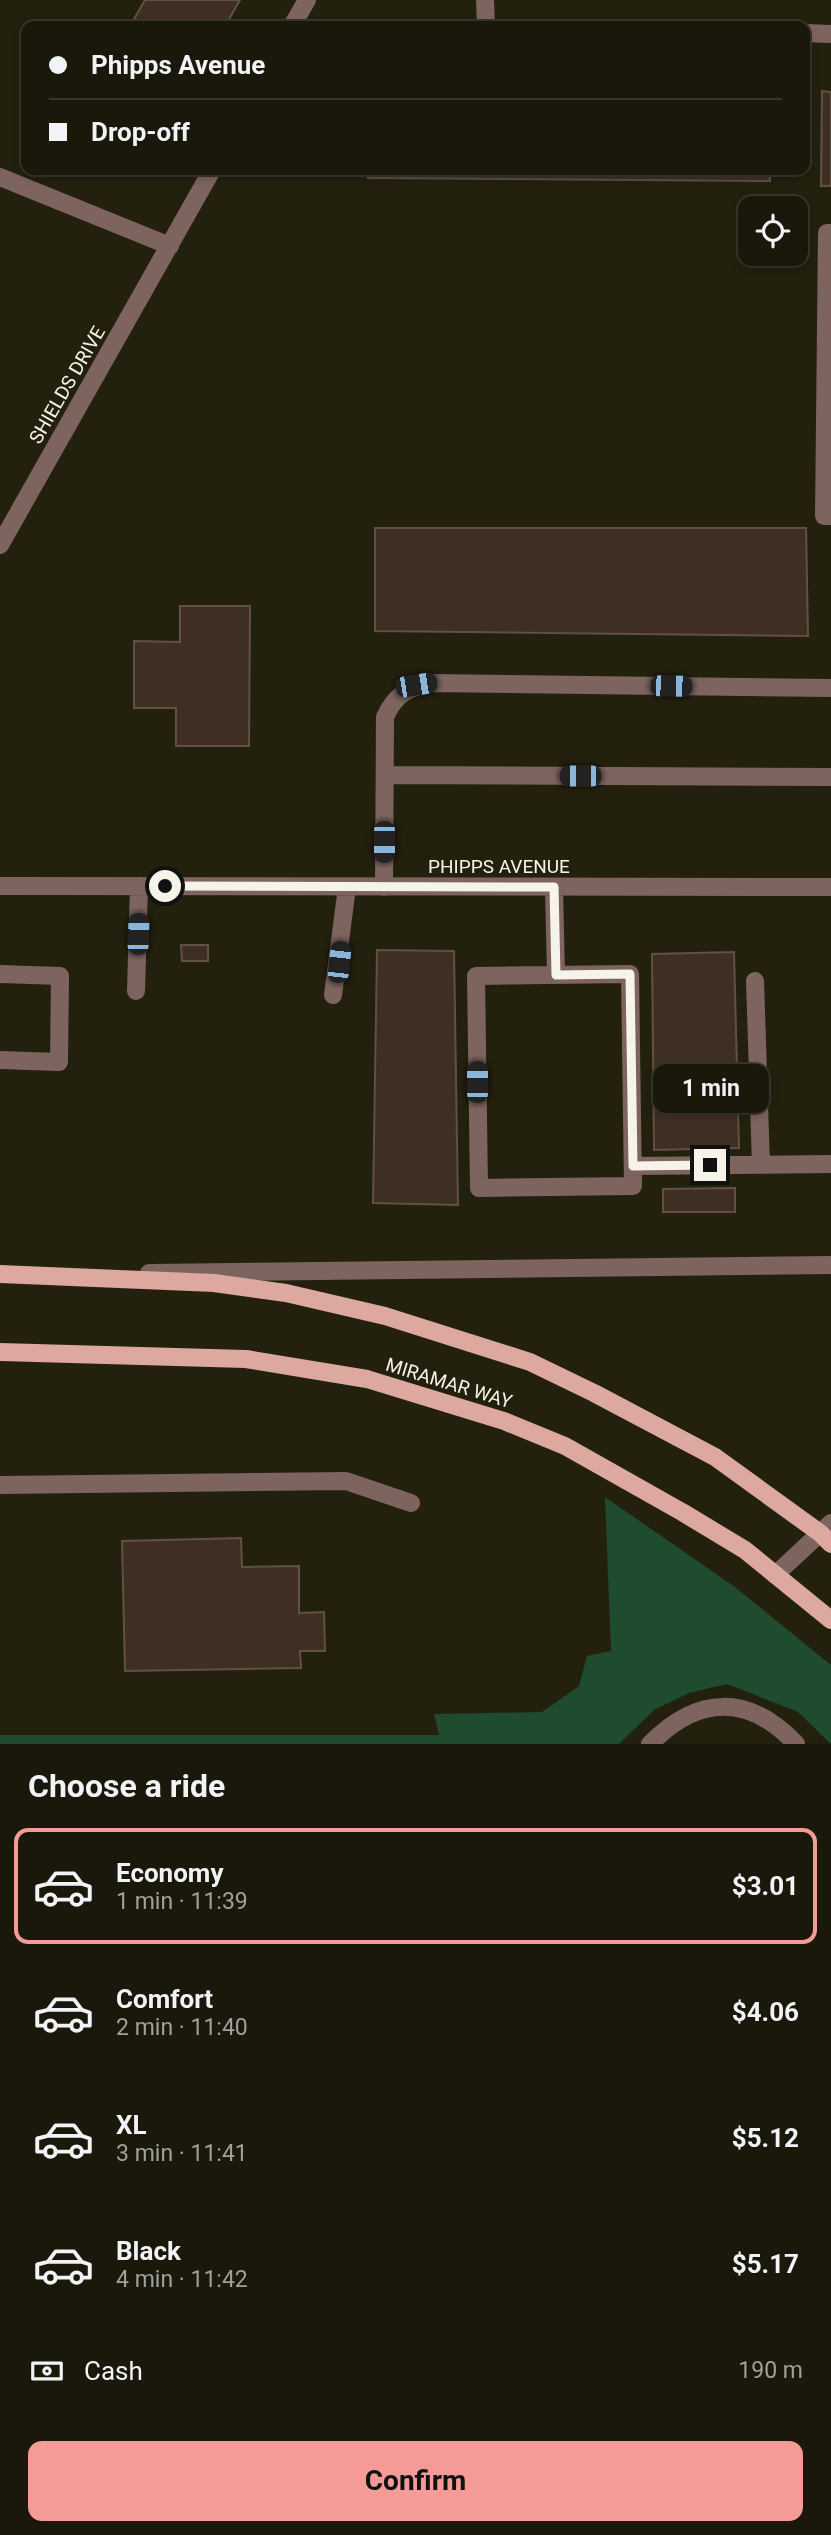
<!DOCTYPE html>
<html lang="en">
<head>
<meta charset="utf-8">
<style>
	body { margin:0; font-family:Roboto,sans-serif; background:#232113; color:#f1f3f6; height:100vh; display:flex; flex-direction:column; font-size:26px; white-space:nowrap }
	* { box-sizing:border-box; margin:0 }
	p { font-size:23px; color:#9fa09c }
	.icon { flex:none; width:38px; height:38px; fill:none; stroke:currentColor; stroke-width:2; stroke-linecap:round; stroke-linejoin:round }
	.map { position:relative; height:1744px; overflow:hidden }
	.panel { display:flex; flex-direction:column; background:#1a180a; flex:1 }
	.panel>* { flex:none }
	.banner { position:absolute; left:21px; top:21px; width:789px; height:154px; border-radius:14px; box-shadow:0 4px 10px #0003,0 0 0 2px #38372b; display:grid; align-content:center; height:154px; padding:0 28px; background:#1a180a }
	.tools { position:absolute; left:738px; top:196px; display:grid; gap:14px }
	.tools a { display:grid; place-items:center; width:70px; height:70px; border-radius:14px; background:#1a180a; box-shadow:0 4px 10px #0003,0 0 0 2px #38372b; font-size:35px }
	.end { position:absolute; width:32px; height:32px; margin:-16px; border:9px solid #f6f4e8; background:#111; box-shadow:0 0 0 4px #111 }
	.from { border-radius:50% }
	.bubble { position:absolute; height:49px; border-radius:14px; background:#1a180a; box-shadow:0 4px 10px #0003,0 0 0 2px #38372b; font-size:23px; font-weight:700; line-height:49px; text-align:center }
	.car { position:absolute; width:21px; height:42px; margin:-21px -10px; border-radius:9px; box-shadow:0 0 5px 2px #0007; background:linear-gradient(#222 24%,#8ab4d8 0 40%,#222 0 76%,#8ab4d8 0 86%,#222 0) }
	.banner b { display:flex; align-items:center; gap:24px; height:66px; font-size:26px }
	.banner b+b { border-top:2px solid #38372b }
	.banner i { width:18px; height:18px; background:#f1f3f6 }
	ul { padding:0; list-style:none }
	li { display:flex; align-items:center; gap:21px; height:116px; margin:0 14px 10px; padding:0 14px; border:4px solid transparent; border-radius:14px }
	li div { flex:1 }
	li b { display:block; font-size:26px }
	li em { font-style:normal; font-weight:700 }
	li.active { border-color:#f59b97 }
	li>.icon { width:63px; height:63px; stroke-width:1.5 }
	h2 { padding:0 28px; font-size:32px; line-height:84px }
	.pay { display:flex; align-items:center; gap:18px; height:77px; padding:0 28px; font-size:26px }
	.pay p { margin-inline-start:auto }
	.button { display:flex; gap:14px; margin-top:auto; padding:14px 28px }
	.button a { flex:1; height:80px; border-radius:14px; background:#f59b97; color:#111; font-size:28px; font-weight:700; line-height:80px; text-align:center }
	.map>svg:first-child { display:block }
</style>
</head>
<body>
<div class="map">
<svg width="831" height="1744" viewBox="0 0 831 1744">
	<rect width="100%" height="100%" fill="#23200e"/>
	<path fill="#1f4b2f" d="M605,1497L735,1587L831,1665V1744L798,1712L727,1684L689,1693L654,1710L619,1744H0V1735H439L434,1714L542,1712L579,1686L587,1656L611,1651Z"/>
	<path fill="#3e2f22" stroke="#625143" stroke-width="2" d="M145,0H240L225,26H130Z
		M822,91L831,92V186H821Z
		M368,170H770V181L368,178Z
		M375,528H806L808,636L375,631Z
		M180,606H250L249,746H176V708H134V641L180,642Z
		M181,945H208V961H182Z
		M377,950L454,951L458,1205L373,1203Z
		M734,952L739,1148L654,1150L652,954Z
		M735,1188V1212H663V1189Z
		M241,1538L242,1567L299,1566V1613L324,1612L325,1651H300L301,1668L125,1671L122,1541Z"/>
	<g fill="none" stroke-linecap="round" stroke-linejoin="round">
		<path stroke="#7d645f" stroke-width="18" d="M485,0L486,26
			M292,26L307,0
			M805,33L831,34
			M0,177L170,246
			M831,233H827L824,516H831
			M0,545L212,170
			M385,775L831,777
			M0,886L831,887
			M384,887L385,717C395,695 408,687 432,683L831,688
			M554,887L556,975
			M0,974L60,976L59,1062L0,1060
			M630,974L633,1186L479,1188L476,976Z
			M755,981L761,1165
			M136,991L139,886
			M333,995L347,887
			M633,1166L831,1164
			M149,1273L831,1265
			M0,1485L346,1481L411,1503
			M775,1575L831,1523
			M650,1744C698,1695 749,1694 796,1744"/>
		<path stroke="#dca89f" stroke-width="18" d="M0,1274L214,1283L286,1293L385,1316L530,1362L594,1393L715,1457L820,1533L831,1544
			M0,1352L246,1359L367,1379L504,1421L565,1446L682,1512L745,1550L831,1620"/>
	</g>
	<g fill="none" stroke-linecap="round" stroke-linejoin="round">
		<path stroke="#f6f4e8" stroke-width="9" d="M165,886L554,887L556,975L630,974L633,1166L710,1165"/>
	</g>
	<g text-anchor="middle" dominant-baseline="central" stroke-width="5" stroke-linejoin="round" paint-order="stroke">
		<g font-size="19" fill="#f6f4e8" stroke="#23200e">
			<text transform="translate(67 385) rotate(-60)">SHIELDS DRIVE</text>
			<text x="499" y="866">PHIPPS AVENUE</text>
			<text transform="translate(449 1383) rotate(17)">MIRAMAR WAY</text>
		</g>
	</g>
</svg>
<div class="tools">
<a><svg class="icon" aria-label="locate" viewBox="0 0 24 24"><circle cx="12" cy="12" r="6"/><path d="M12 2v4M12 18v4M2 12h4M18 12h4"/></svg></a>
</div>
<i class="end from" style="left:165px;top:886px"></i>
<i class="end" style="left:710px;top:1165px"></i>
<div class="bubble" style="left:653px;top:1064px;width:116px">1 min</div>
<i class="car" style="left:416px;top:685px;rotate:81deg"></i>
<i class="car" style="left:671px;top:686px;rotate:91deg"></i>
<i class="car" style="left:580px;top:776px;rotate:270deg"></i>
<i class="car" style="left:384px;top:842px;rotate:180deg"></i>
<i class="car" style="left:138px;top:934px;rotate:2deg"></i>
<i class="car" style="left:339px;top:962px;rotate:6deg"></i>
<i class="car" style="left:477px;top:1082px;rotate:0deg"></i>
<div class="banner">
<b><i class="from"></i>Phipps Avenue</b>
<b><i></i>Drop-off</b>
</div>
</div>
<section class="panel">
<h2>Choose a ride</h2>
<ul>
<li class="active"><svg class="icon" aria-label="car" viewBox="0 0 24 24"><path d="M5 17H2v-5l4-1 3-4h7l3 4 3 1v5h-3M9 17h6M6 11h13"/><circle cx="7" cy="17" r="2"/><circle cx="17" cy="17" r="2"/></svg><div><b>Economy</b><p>1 min · 11:39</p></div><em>$3.01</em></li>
<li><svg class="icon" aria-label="car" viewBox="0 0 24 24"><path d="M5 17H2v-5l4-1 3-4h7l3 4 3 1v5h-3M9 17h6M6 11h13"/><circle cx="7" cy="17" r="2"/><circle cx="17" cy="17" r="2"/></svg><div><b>Comfort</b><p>2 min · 11:40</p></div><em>$4.06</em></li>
<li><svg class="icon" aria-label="car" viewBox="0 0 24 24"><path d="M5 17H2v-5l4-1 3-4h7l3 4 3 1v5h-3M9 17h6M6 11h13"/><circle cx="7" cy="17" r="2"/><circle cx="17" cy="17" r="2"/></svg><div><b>XL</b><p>3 min · 11:41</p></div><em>$5.12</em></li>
<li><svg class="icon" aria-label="car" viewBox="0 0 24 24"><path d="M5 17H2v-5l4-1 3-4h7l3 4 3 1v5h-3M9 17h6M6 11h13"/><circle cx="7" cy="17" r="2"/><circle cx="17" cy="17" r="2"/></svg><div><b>Black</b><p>4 min · 11:42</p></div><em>$5.17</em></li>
</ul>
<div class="pay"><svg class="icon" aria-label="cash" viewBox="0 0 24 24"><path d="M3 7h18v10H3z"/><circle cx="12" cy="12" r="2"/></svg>Cash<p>190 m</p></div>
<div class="button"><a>Confirm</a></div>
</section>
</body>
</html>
